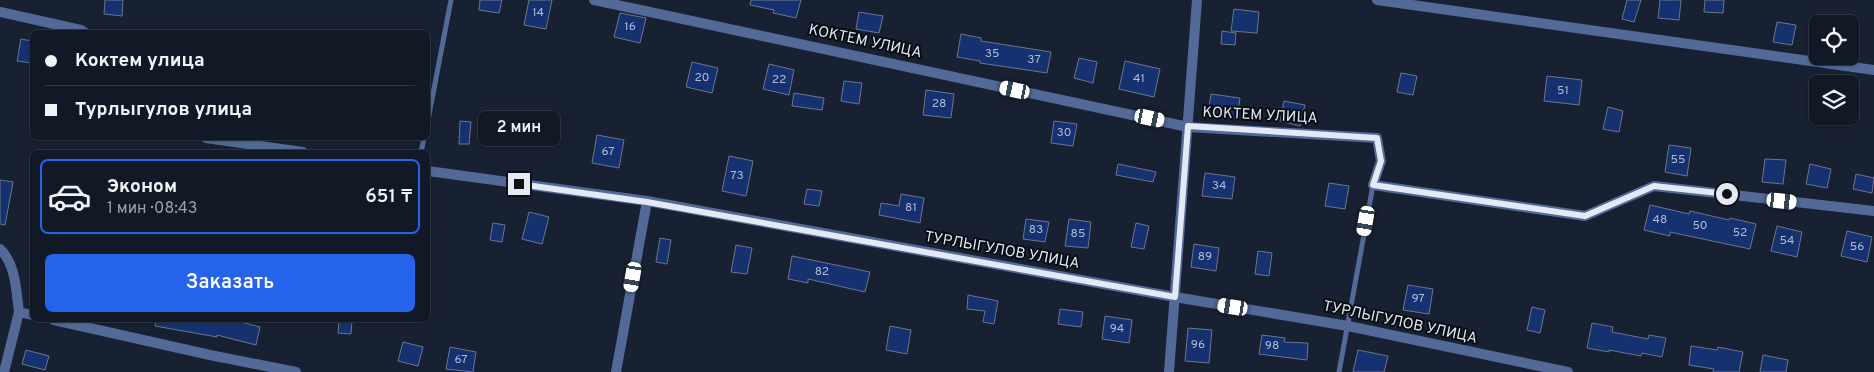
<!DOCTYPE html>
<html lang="ru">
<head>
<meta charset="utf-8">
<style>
	body { margin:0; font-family:Overpass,sans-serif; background:#1f2632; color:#f1f3f6; height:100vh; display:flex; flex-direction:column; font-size:19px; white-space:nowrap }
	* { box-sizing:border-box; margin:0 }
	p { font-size:16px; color:#9ca0a7 }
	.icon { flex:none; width:28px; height:28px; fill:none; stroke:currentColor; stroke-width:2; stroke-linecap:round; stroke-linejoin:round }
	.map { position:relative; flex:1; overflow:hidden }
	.side { position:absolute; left:30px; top:150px; width:400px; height:172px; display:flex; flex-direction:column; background:#121926; border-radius:8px; box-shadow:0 1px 4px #0004,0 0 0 1px #313843 }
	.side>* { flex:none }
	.banner { position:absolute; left:30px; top:30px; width:400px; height:110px; border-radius:8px; box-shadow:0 1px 4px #0004,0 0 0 1px #313843; display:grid; align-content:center; height:110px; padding:0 15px; background:#121926 }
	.buttons { position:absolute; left:1809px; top:15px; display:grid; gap:10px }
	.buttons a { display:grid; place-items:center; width:50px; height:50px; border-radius:8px; background:#121926; box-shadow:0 1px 4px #0004,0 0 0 1px #313843; font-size:25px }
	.end { position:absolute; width:22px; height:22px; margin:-11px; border:6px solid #e3e9f5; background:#111; box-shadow:0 0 0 2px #111 }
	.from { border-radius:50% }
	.bubble { position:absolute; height:35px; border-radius:8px; background:#121926; box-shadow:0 1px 4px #0004,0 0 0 1px #313843; font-size:16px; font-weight:600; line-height:35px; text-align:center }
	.car { position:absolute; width:15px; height:30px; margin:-15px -8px; border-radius:6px; box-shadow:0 0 4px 1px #0007; background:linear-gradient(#fff 24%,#345 0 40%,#fff 0 76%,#345 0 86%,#fff 0) }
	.banner b { display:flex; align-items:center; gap:18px; height:48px; font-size:19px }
	.banner b+b { border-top:1px solid #313843 }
	.banner i { width:12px; height:12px; background:#f1f3f6 }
	ul { padding:9px 0 0; list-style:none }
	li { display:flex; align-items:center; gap:15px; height:75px; margin:0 10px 8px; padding:0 5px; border:2px solid transparent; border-radius:8px }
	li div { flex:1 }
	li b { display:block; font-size:19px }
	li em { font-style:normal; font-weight:600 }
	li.current { border-color:#2563eb }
	li>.icon { width:45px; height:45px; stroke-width:1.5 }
	.primary-button { display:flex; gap:10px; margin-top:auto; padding:10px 15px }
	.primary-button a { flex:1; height:58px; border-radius:8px; background:#2563eb; color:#fff; font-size:20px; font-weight:600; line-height:58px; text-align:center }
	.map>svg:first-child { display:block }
</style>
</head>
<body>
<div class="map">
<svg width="1874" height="372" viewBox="0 0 1874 372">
	<rect width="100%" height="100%" fill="#182132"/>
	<path fill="#15316f" stroke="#6b768c" d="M105,0H123L122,16L104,14Z
		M480,0H502L499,13L479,10Z
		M529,0H552L546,29L524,25Z
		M751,0H801L796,18L773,13L774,10L750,5Z
		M1627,0H1641L1634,22L1622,19Z
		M1660,0H1681L1679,20L1658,18Z
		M1705,0H1724L1723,13L1704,12Z
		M1234,9L1259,12L1257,33L1231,31Z
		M859,12L883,16L879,33L856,29Z
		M620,13L646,18L640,43L614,37Z
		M1777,22L1796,25L1792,45L1773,42Z
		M1222,31L1236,33L1235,45L1221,44Z
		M961,34L981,38V41L1051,52L1047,73L980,63V61L957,57Z
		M21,39L32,41V63L17,61Z
		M1079,58L1097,62L1093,83L1074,78Z
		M1125,61L1160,69L1154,97L1119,89Z
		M692,62L718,68L712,93L686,87Z
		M769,64L794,70L789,95L763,89Z
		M1401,73L1417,76L1413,95L1397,92Z
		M1547,76L1582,80L1579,105L1544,101Z
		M844,81L862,83L859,104L841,101Z
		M926,90L954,94L951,118L923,115Z
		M794,93L824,98L822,110L792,106Z
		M1211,94L1240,98L1237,119L1208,115Z
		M1284,101L1305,105L1300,126L1280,121Z
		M1608,107L1623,111L1619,132L1603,129Z
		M460,121L471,122L469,144H459Z
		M1054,121L1077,124L1073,146L1051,143Z
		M597,135L624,140L619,168L592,163Z
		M1669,145L1691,148L1687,176L1665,172Z
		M729,156L753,161L746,196L722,191Z
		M1765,159L1786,160L1783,184L1762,182Z
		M1118,164L1156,172L1153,182L1116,175Z
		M1810,164L1831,169L1827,188L1806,184Z
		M1205,173L1235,177L1232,199L1202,196Z
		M1856,174L1874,178L1872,193L1853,189Z
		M0,180L13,182L5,225L0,224Z
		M1329,183L1349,186L1345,209L1325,206Z
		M807,189L822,191L819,206L804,204Z
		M901,194L924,198L920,223L879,215L881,203L899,206Z
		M1650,205L1689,214L1690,211L1729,220L1730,218L1756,224L1750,249L1670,232V236L1644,230Z
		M529,212L549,217L542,244L522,239Z
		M1026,219L1049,222L1045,242L1023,239Z
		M1069,219L1091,222L1088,248L1065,246Z
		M493,223L505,225L502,242L490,240Z
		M1136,223L1149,226L1144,249L1131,247Z
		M1777,226L1802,232L1797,257L1771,251Z
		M1847,231L1872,237L1867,262L1841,256Z
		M660,238L671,240L667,264L656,262Z
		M1194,244L1219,248L1216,271L1191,267Z
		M736,245L752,248L747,274L731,272Z
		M1258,251L1272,253L1269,276L1255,274Z
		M792,256L870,272L865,292L808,279V283L788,279Z
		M1408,285L1433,289L1429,314L1403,310Z
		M968,295L998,301L994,324L983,322L985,311L967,309Z
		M1532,307L1545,310L1540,333L1527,330Z
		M1060,309L1083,312L1081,327L1058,324Z
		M1105,316L1132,320L1129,343L1102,339Z
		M156,320H233L260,327L256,345L217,335V337L155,326Z
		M339,320H352L351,334L338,333Z
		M1592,323L1613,327L1612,332L1648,339L1649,335L1666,338L1662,357L1642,353L1641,356L1609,350V352L1587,348Z
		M890,326L911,330L907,354L886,350Z
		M1188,328L1212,330L1209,363L1185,361Z
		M1262,335L1285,338L1284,342L1308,343L1307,360L1259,354Z
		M403,342L423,347L418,366L398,361Z
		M1691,346L1717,350L1718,347L1743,352L1739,372H1713L1714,369L1689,365Z
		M450,347L476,352L473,372L446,369Z
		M26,350L49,356L45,370L22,364Z
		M1358,350L1388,356L1384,372H1353Z
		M1763,355L1788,360L1786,372H1760Z"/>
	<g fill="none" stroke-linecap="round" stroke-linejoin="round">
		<path stroke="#536a98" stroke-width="5" d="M428,120L451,0
			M421,152L424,138
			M1339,372L1373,185"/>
		<path stroke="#536a98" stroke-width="10" d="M594,0L1188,127L1377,138L1381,161L1373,185L1585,216L1654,186L1874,211
			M1377,0L1874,70
			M0,12L81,30L84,32
			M206,138L303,152
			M428,171L647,201L1175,297L1348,326L1568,372
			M0,249C16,264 16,291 19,312L32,315
			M54,320L210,355L296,372
			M4,372L19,312
			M616,372L647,201
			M1169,372L1197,0"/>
	</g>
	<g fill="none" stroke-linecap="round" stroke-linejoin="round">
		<path stroke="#e3e9f5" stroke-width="6" d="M519,184L647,202L1175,297L1188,126L1377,138L1381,161L1373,185L1585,216L1654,186L1727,194"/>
	</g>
	<g text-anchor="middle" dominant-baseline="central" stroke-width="4" stroke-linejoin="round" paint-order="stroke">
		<g font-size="12" fill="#b0bbd4">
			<text x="538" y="13">14</text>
			<text x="630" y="27">16</text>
			<text x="992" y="54">35</text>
			<text x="1034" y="60">37</text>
			<text x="702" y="78">20</text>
			<text x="1139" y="79">41</text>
			<text x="779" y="80">22</text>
			<text x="1563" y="91">51</text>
			<text x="939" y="104">28</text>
			<text x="1064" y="133">30</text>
			<text x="608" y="152">67</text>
			<text x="1678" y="160">55</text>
			<text x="737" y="176">73</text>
			<text x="1219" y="186">34</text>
			<text x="911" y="208">81</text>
			<text x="1660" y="220">48</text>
			<text x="1700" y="226">50</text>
			<text x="1036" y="230">83</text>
			<text x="1740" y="233">52</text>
			<text x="1078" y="234">85</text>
			<text x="1787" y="241">54</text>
			<text x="1857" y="247">56</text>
			<text x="1205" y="257">89</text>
			<text x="822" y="272">82</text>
			<text x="1418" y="299">97</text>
			<text x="1117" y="329">94</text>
			<text x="1198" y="345">96</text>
			<text x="1272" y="346">98</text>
			<text x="461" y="360">67</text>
		</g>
		<g font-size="15" fill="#e3e9f5" stroke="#070b12">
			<text transform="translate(865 42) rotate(12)">КОКТЕМ УЛИЦА</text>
			<text transform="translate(1260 116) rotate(3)">КОКТЕМ УЛИЦА</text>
			<text transform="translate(1002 251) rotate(10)">ТУРЛЫГУЛОВ УЛИЦА</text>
			<text transform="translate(1400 323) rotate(12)">ТУРЛЫГУЛОВ УЛИЦА</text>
		</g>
	</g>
</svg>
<div class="buttons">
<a><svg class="icon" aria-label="locate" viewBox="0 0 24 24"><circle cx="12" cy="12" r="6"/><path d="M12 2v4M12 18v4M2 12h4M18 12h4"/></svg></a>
<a><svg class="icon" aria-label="layers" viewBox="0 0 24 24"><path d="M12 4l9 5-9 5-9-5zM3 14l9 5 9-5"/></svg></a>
</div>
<i class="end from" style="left:1727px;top:194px"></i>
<i class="end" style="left:519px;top:184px"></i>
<div class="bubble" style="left:478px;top:111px;width:82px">2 мин</div>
<i class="car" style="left:1015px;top:90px;rotate:282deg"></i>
<i class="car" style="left:1150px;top:118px;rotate:102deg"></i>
<i class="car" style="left:1782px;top:201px;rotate:96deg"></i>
<i class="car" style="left:1366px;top:221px;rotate:190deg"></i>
<i class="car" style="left:633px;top:277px;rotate:190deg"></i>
<i class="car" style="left:1233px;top:307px;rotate:279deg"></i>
<div class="banner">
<b><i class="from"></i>Коктем улица</b>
<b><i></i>Турлыгулов улица</b>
</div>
<section class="side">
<ul>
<li class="current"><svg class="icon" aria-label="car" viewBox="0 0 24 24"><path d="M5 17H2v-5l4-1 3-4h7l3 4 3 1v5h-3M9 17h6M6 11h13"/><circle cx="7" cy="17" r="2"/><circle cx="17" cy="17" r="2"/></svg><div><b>Эконом</b><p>1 мин · 08:43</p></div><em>651 ₸</em></li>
</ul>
<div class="primary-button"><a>Заказать</a></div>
</section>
</div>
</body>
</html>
